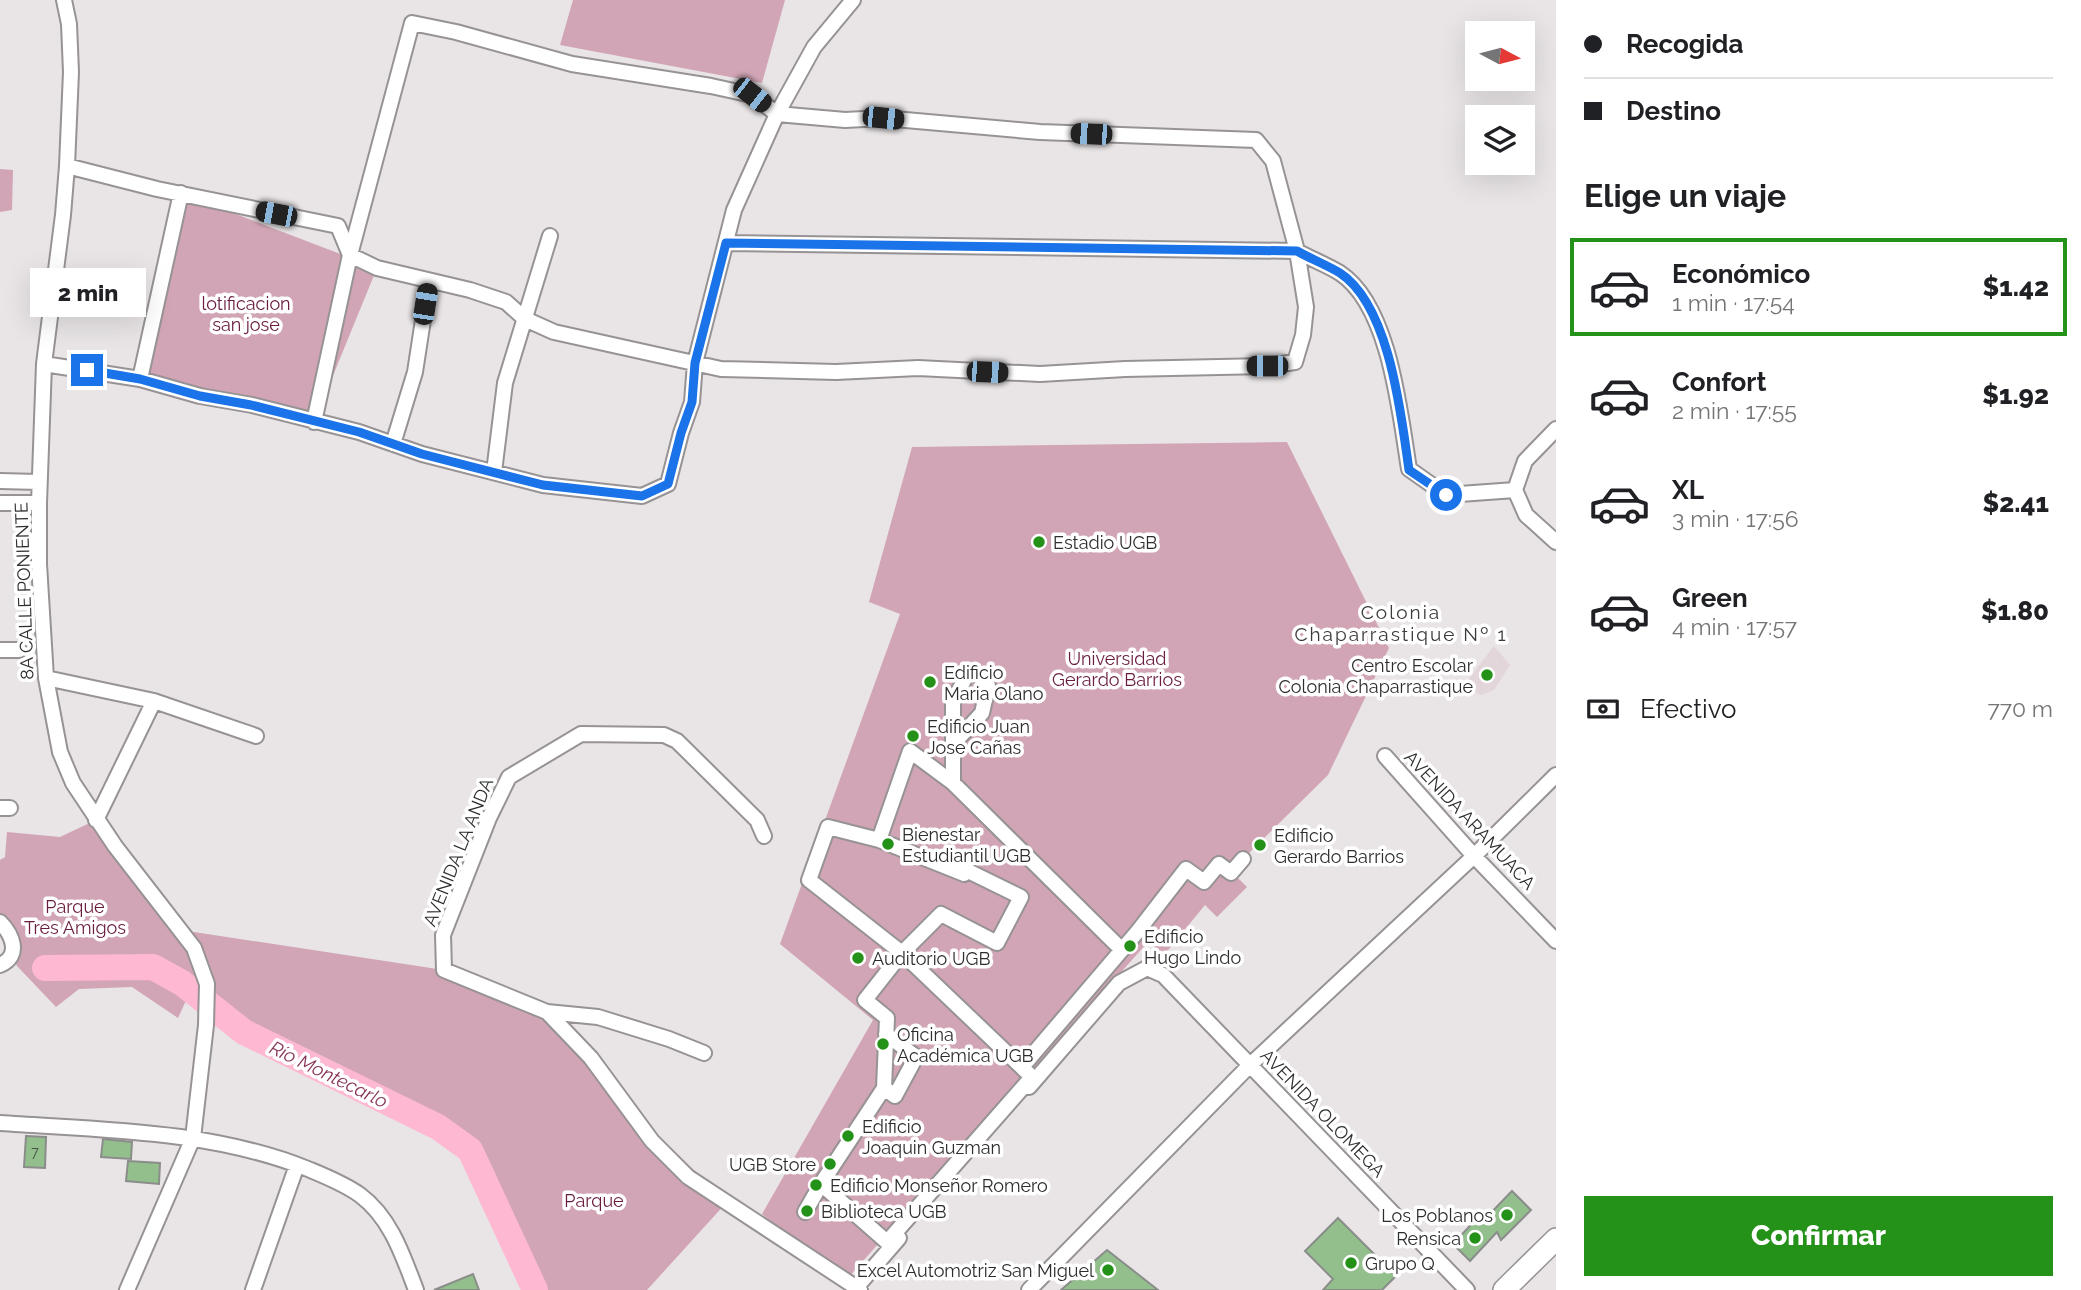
<!DOCTYPE html>
<html lang="es">
<head>
<meta charset="utf-8">
<style>
	body { margin:0; font-family:Raleway,sans-serif; background:#f6f6f6; color:#202124; height:100vh; display:flex; flex-direction:column; font-size:26px; white-space:nowrap }
	* { box-sizing:border-box; margin:0 }
	p { font-size:23px; color:#757577 }
	.icon { flex:none; width:38px; height:38px; fill:none; stroke:currentColor; stroke-width:2; stroke-linecap:round; stroke-linejoin:round }
	.map { position:relative; flex:1; overflow:hidden }
	.panel { display:flex; flex-direction:column; background:#fff; width:525px }
	.panel>* { flex:none }
	.banner { display:grid; align-content:center; height:154px; padding:0 28px; background:#fff }
	.needle { width:46px; rotate:97deg }
	.controls { position:absolute; left:1465px; top:21px; display:grid; gap:14px }
	.controls a { display:grid; place-items:center; width:70px; height:70px; border-radius:0px; background:#fff; box-shadow:0 7px 28px #0002; font-size:35px }
	.end { position:absolute; width:32px; height:32px; margin:-16px; border:9px solid #1a73e8; background:#fff; box-shadow:0 0 0 4px #fff }
	.from { border-radius:50% }
	.bubble { position:absolute; height:49px; border-radius:0px; background:#fff; box-shadow:0 7px 28px #0002; font-size:23px; font-weight:800; line-height:49px; text-align:center }
	.car { position:absolute; width:21px; height:42px; margin:-21px -10px; border-radius:9px; box-shadow:0 0 5px 2px #0007; background:linear-gradient(#222 24%,#8ab4d8 0 40%,#222 0 76%,#8ab4d8 0 86%,#222 0) }
	.banner b { display:flex; align-items:center; gap:24px; height:66px; font-size:26px }
	.banner b+b { border-top:2px solid #e0e0e0 }
	.banner i { width:18px; height:18px; background:#202124 }
	ul { padding:0; list-style:none }
	li { display:flex; align-items:center; gap:21px; height:98px; margin:0 14px 10px; padding:0 14px; border:4px solid transparent; border-radius:0px }
	li div { flex:1 }
	li b { display:block; font-size:26px }
	li em { font-style:normal; font-weight:800 }
	li.active { border-color:#249118 }
	li>.icon { width:63px; height:63px; stroke-width:1.5 }
	h2 { padding:0 28px; font-size:32px; line-height:84px }
	.pay { display:flex; align-items:center; gap:18px; height:77px; padding:0 28px; font-size:26px }
	.pay p { margin-inline-start:auto }
	.primary-button { display:flex; gap:14px; margin-top:auto; padding:14px 28px }
	.primary-button a { flex:1; height:80px; border-radius:0px; background:#249118; color:#fff; font-size:28px; font-weight:800; line-height:80px; text-align:center }
	main { display:flex; flex:1; min-height:0 }
	.map>svg:first-child { display:block }
</style>
</head>
<body>
<main>
<div class="map">
<svg width="1556" height="1290" viewBox="0 0 1556 1290">
	<rect width="100%" height="100%" fill="#e9e5e7"/>
	<path fill="#e2d6da" d="M1494,646L1510,665L1494,690L1481,695L1463,686Z"/>
	<path fill="#d1a5b5" d="M573,0H785L762,83L560,45Z
		M0,169L13,170L12,210L0,212Z
		M181,193L377,268L314,422L140,379Z
		M1287,442L1389,648L1328,775L1243,859L1234,874L1247,887L1217,917L1205,905L1164,955L1148,942L846,1280L762,1214L873,1020L780,944L900,614L869,602L912,447Z
		M96,820L181,930L444,970L560,1025L621,1100L727,1202L647,1290H533L470,1150L359,1090L244,1032L207,984L199,972L178,1018L132,987L79,989L56,1007L17,966L0,931V860L5,857L7,832L60,837Z"/>
	<g fill="none" stroke-linecap="round" stroke-linejoin="round">
		<path stroke="#feb8d1" stroke-width="26" d="M45,968L153,967L182,983L244,1032L438,1127L470,1150L535,1290"/>
	</g>
	<path fill="#92bf8c" stroke="#8a8d8a" stroke-width="2" d="M26,1136L46,1137L45,1168L24,1167Z
		M103,1139L132,1142L131,1159L101,1157Z
		M128,1161L160,1163L159,1184L126,1181Z
		M1512,1191L1531,1210L1501,1240L1497,1232L1470,1261L1453,1244L1479,1216L1484,1220Z
		M1338,1218L1396,1276L1382,1290H1323L1333,1279L1305,1251Z
		M1107,1250L1158,1290H1061Z
		M473,1274L479,1290H434Z"/>
	<g fill="none" stroke-linecap="round" stroke-linejoin="round">
		<g stroke="#979394" stroke-width="18">
			<path id="minor" d="M64,0L69,24L71,72L67,166L63,215L44,364L39,503V564L46,678L60,752L73,783L115,846L194,948L207,984L206,1025L193,1138L127,1290
				M67,166L157,189L338,226L350,255L377,268L470,290L506,302L525,319L554,332L721,369L836,372L918,368L1040,374L1125,369L1267,366L1295,362L1303,335L1306,307L1297,251L1273,161L1256,140L1040,132L883,118L845,120L777,114L752,95L711,86L572,64L456,32L412,23L350,255L314,422
				M726,243L1297,251C1311,259 1327,265 1340,273C1390,306 1400,414 1409,469L1446,495L1515,490L1525,461L1556,429
				M44,364L140,379L200,396L252,405L359,432L422,454L543,485L642,496L668,484L681,433L692,402L695,363L734,210L777,114L814,47L853,0
				M140,379L181,193
				M393,444L415,372L429,281
				M494,472L505,383L550,236
				M0,481L39,482
				M1515,490L1526,515L1556,542
				M0,503H39
				M0,650H19
				M46,678L154,701L256,736
				M1385,756L1474,856L1556,941
				M953,783L1122,950
				M0,808H10
				M96,820L154,701
				M764,836L757,820L677,741L664,735L581,734L509,777L489,818L443,935L444,970L547,1012L591,1058L652,1141L688,1177L860,1290
				M879,840L964,874L966,870L1021,897L997,943L941,914L902,953L865,1000L887,1018L884,1088L821,1184L887,1242L1032,1077L902,953L809,880L828,827L879,840L910,751L953,783V703L967,674L974,673L987,682L988,686L982,713L952,745
				M0,922C12,934 22,956 0,965
				M547,1012L598,1017L669,1039L704,1053
				M1022,1067L1138,931L1186,869L1204,882L1219,864L1231,873L1243,859
				M1029,1087L1119,983L1147,968L1163,975L1467,1290
				M884,1088L895,1096L916,1057L886,1034
				M0,1123C103,1130 211,1130 308,1169C325,1176 345,1184 360,1195C391,1218 403,1256 416,1290
				M805,1212L821,1184
				M253,1290L297,1165
				M854,1290L899,1238
				M1029,1290L1250,1065L1474,856L1556,775"/>
		</g>
		<g stroke="#979394" stroke-width="24">
			<path id="highway" d="M1504,1290L1556,1239"/>
		</g>
		<use href="#minor" stroke="#fff" stroke-width="14"/>
		<use href="#highway" stroke="#fff" stroke-width="21"/>
	</g>
	<g fill="none" stroke-linecap="round" stroke-linejoin="round">
		<path stroke="#1a73e8" stroke-width="9" d="M87,370L140,379L200,396L251,405L359,432L422,454L543,485L642,496L668,484L681,433L692,402L695,363L726,243L1297,251C1311,259 1327,265 1340,273C1390,306 1401,415 1409,470L1446,495"/>
	</g>
	<g fill="#249118" stroke="#fff" stroke-width="2.5">
		<circle cx="1039" cy="542" r="7"/>
		<circle cx="1487" cy="675" r="7"/>
		<circle cx="930" cy="682" r="7"/>
		<circle cx="913" cy="736" r="7"/>
		<circle cx="888" cy="844" r="7"/>
		<circle cx="1260" cy="845" r="7"/>
		<circle cx="1130" cy="946" r="7"/>
		<circle cx="858" cy="958" r="7"/>
		<circle cx="883" cy="1044" r="7"/>
		<circle cx="848" cy="1136" r="7"/>
		<circle cx="830" cy="1164" r="7"/>
		<circle cx="816" cy="1185" r="7"/>
		<circle cx="807" cy="1211" r="7"/>
		<circle cx="1507" cy="1215" r="7"/>
		<circle cx="1475" cy="1238" r="7"/>
		<circle cx="1351" cy="1263" r="7"/>
		<circle cx="1108" cy="1270" r="7"/>
	</g>
	<g text-anchor="middle" dominant-baseline="central" stroke-width="7" stroke-linejoin="round" paint-order="stroke">
		<g font-size="14" fill="#475245">
			<text x="35" y="1152">7</text>
		</g>
		<g font-size="18" fill="#691b40" stroke="#fff">
			<text x="246" y="303">lotificacion<tspan x="246" dy="21">san jose</tspan></text>
			<text x="1117" y="658">Universidad<tspan x="1117" dy="21">Gerardo Barrios</tspan></text>
			<text x="75" y="906">Parque<tspan x="75" dy="21">Tres Amigos</tspan></text>
			<text x="594" y="1200">Parque</text>
		</g>
		<g font-size="18" fill="#2e2d2d" stroke="#fff" text-anchor="start">
			<text x="1053" y="542">Estadio UGB</text>
			<text x="1473" y="665" text-anchor="end">Centro Escolar<tspan x="1473" dy="21">Colonia Chaparrastique</tspan></text>
			<text x="944" y="672">Edificio<tspan x="944" dy="21">Maria Olano</tspan></text>
			<text x="927" y="726">Edificio Juan<tspan x="927" dy="21">Jose Cañas</tspan></text>
			<text x="902" y="834">Bienestar<tspan x="902" dy="21">Estudiantil UGB</tspan></text>
			<text x="1274" y="835">Edificio<tspan x="1274" dy="21">Gerardo Barrios</tspan></text>
			<text x="1144" y="936">Edificio<tspan x="1144" dy="21">Hugo Lindo</tspan></text>
			<text x="872" y="958">Auditorio UGB</text>
			<text x="897" y="1034">Oficina<tspan x="897" dy="21">Académica UGB</tspan></text>
			<text x="862" y="1126">Edificio<tspan x="862" dy="21">Joaquin Guzman</tspan></text>
			<text x="816" y="1164" text-anchor="end">UGB Store</text>
			<text x="830" y="1185">Edificio Monseñor Romero</text>
			<text x="821" y="1211">Biblioteca UGB</text>
			<text x="1493" y="1215" text-anchor="end">Los Poblanos</text>
			<text x="1461" y="1238" text-anchor="end">Rensica</text>
			<text x="1365" y="1263">Grupo Q</text>
			<text x="1094" y="1270" text-anchor="end">Excel Automotriz San Miguel</text>
		</g>
		<g font-size="18" fill="#2e2d2d" stroke="#fff">
			<text transform="translate(24 591) rotate(-92)">8A CALLE PONIENTE</text>
			<text transform="translate(1470 820) rotate(47)">AVENIDA ARAMUACA</text>
			<text transform="translate(458 852) rotate(-68)">AVENIDA LA ANDA</text>
			<text transform="translate(1323 1113) rotate(46)">AVENIDA OLOMEGA</text>
		</g>
		<g font-size="19" letter-spacing="2" fill="#3c393a" stroke="#fff">
			<text x="1401" y="612">Colonia<tspan x="1401" dy="22">Chaparrastique Nº 1</tspan></text>
		</g>
		<g font-size="19" font-style="italic" fill="#88375a" stroke="#fff">
			<text transform="translate(329 1074) rotate(26)">Río Montecarlo</text>
		</g>
	</g>
</svg>
<div class="controls">
<a><svg class="needle" viewBox="-14 -14 28 28"><path d="M0-13l5 13h-10z" fill="#e53935"/><path d="M0 13l5-13h-10z" fill="#757577"/></svg></a>
<a><svg class="icon" aria-label="layers" viewBox="0 0 24 24"><path d="M12 4l9 5-9 5-9-5zM3 14l9 5 9-5"/></svg></a>
</div>
<i class="end from" style="left:1446px;top:495px"></i>
<i class="end" style="left:87px;top:370px"></i>
<div class="bubble" style="left:30px;top:268px;width:116px">2 min</div>
<i class="car" style="left:752px;top:95px;rotate:128deg"></i>
<i class="car" style="left:883px;top:118px;rotate:96deg"></i>
<i class="car" style="left:1091px;top:134px;rotate:272deg"></i>
<i class="car" style="left:276px;top:214px;rotate:281deg"></i>
<i class="car" style="left:425px;top:304px;rotate:9deg"></i>
<i class="car" style="left:1267px;top:366px;rotate:270deg"></i>
<i class="car" style="left:987px;top:372px;rotate:92deg"></i>
</div>
<section class="panel">
<div class="banner">
<b><i class="from"></i>Recogida</b>
<b><i></i>Destino</b>
</div>
<h2>Elige un viaje</h2>
<ul>
<li class="active"><svg class="icon" aria-label="car" viewBox="0 0 24 24"><path d="M5 17H2v-5l4-1 3-4h7l3 4 3 1v5h-3M9 17h6M6 11h13"/><circle cx="7" cy="17" r="2"/><circle cx="17" cy="17" r="2"/></svg><div><b>Económico</b><p>1 min · 17:54</p></div><em>$1.42</em></li>
<li><svg class="icon" aria-label="car" viewBox="0 0 24 24"><path d="M5 17H2v-5l4-1 3-4h7l3 4 3 1v5h-3M9 17h6M6 11h13"/><circle cx="7" cy="17" r="2"/><circle cx="17" cy="17" r="2"/></svg><div><b>Confort</b><p>2 min · 17:55</p></div><em>$1.92</em></li>
<li><svg class="icon" aria-label="car" viewBox="0 0 24 24"><path d="M5 17H2v-5l4-1 3-4h7l3 4 3 1v5h-3M9 17h6M6 11h13"/><circle cx="7" cy="17" r="2"/><circle cx="17" cy="17" r="2"/></svg><div><b>XL</b><p>3 min · 17:56</p></div><em>$2.41</em></li>
<li><svg class="icon" aria-label="car" viewBox="0 0 24 24"><path d="M5 17H2v-5l4-1 3-4h7l3 4 3 1v5h-3M9 17h6M6 11h13"/><circle cx="7" cy="17" r="2"/><circle cx="17" cy="17" r="2"/></svg><div><b>Green</b><p>4 min · 17:57</p></div><em>$1.80</em></li>
</ul>
<div class="pay"><svg class="icon" aria-label="cash" viewBox="0 0 24 24"><path d="M3 7h18v10H3z"/><circle cx="12" cy="12" r="2"/></svg>Efectivo<p>770 m</p></div>
<div class="primary-button"><a>Confirmar</a></div>
</section>
</main>
</body>
</html>
